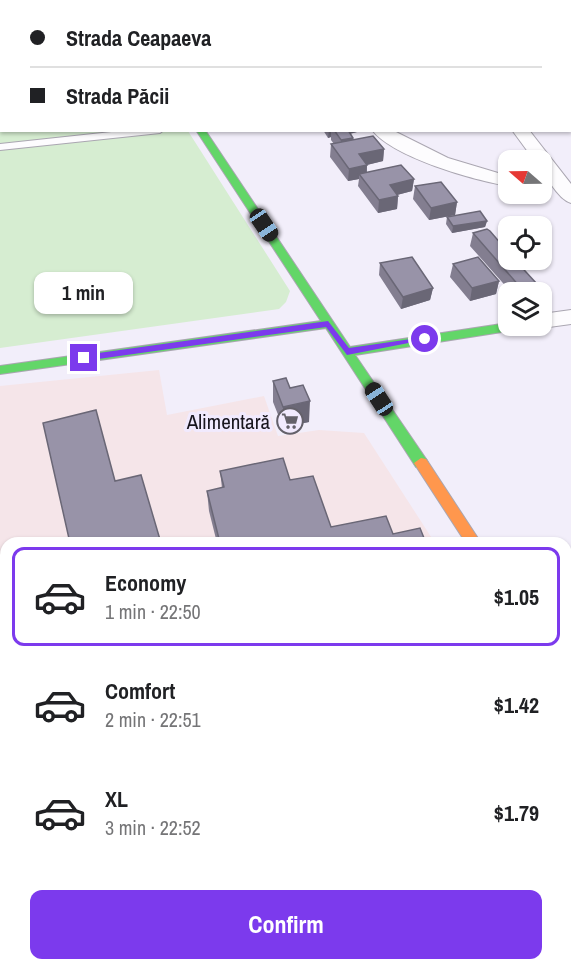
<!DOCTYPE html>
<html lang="en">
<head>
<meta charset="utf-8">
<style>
	body { margin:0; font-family:"Archivo Narrow",sans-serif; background:#f6f6f6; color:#202124; height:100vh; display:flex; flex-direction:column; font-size:22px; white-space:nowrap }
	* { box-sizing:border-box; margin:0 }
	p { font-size:20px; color:#757577 }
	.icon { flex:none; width:33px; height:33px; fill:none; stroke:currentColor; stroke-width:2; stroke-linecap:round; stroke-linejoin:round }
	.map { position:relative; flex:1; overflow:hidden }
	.side { position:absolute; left:0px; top:537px; width:572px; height:434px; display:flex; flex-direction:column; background:#fff; border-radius:18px 18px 0 0; box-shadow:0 2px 4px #0004 }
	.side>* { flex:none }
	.top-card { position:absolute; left:0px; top:0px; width:572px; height:132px; box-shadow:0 2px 4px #0004; display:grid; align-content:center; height:132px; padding:0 30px; background:#fff }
	.needle { width:39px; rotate:290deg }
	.tools { position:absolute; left:498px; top:150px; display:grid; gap:12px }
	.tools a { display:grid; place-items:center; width:54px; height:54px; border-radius:12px; background:#fff; box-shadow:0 2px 4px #0004; font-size:30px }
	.end { position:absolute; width:27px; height:27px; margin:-14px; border:8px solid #7c3aed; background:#fff; box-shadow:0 0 0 3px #fff }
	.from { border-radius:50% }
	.bubble { position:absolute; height:42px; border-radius:12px; background:#fff; box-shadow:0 2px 4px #0004; font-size:20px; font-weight:700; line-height:42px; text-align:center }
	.car { position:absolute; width:18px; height:36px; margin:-18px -9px; border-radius:8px; box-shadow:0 0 4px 2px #0007; background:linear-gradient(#222 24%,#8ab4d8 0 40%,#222 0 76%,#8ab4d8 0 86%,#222 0) }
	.top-card b { display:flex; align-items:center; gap:21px; height:57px; font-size:22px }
	.top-card b+b { border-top:2px solid #e0e0e0 }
	.top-card i { width:15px; height:15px; background:#202124 }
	ul { padding:10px 0 0; list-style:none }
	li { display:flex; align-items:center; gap:18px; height:99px; margin:0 12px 9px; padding:0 18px; border:3px solid transparent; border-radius:12px }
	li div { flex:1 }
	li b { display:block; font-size:22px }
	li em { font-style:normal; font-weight:700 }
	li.active { border-color:#7c3aed }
	li>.icon { width:54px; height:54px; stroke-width:1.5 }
	.cta { display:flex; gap:12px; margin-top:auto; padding:12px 30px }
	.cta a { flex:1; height:69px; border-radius:12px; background:#7c3aed; color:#fff; font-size:24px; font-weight:700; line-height:69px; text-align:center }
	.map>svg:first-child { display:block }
</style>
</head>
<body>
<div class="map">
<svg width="571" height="970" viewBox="0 0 571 970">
	<rect width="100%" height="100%" fill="#f2eefa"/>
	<path fill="#f5e5e9" d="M159,370L167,415L264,396L278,436L319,430L364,433L435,543H6V753L0,754V386Z
		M566,746L571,754V925L566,928Z
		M274,965H488L470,970H275Z"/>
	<path fill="#d6edd1" d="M0,0L104,1L2,2V130L188,131L290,291L286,302L279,309L0,348Z"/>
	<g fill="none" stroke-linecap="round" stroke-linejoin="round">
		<g stroke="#aaa6b1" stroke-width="2">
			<path id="lane" d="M130,130H164L160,133L0,150V144Z"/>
		</g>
		<g stroke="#aaa6b1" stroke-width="2">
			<path id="street" d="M252,0H266L267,2H253Z
				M413,0H427L428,2H414Z
				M372,130H392L448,158L508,176V186C474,180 394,158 372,130Z
				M512,130H529L571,184V203C558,199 542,173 542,160H534Z
				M571,310V324L542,328L534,326H542V314Z"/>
		</g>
		<g stroke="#aaa6b1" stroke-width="2">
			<path id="fast" d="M109,0H117V2H110Z
				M196,130H205L350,347L508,323V326H519L514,330L355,355L426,459L428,463L426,467H416L326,328L0,374V366L321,321Z"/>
		</g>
		<g stroke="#aaa6b1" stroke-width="2">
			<path id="slow" d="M421,458L426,459L481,543H466L414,463Z
				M566,674L571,676V697L566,694Z"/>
		</g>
		<use href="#lane" fill="#fdfcfe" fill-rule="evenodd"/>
		<use href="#street" fill="#fdfcfe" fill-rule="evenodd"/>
		<use href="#fast" fill="#63d668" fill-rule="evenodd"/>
		<use href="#slow" fill="#ff974d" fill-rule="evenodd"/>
	</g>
	<path fill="#837e90" d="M323,130H357V132L350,134L353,138V140L384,149L383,161L367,165V172L414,179L412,191L397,195L398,196L397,209L378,213L358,186L359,179L348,181L330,157L331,144H334L331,140V137L328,138Z
		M415,186L457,202L455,215L429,220L413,199Z
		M447,217L487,221L485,227L452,233L446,224Z
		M473,233L534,292H511L470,246Z
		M380,263L433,288L430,300L401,309L379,275Z
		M453,264L499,281L496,294L470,301L450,277Z
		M273,381L309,422L283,427L273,402Z
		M220,471L290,480L331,527L393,534L426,543H217L209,511L207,491L222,488Z"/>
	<path fill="#6a6776" d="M329,130H331V137L328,138Z
		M334,130H357V132L338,136Z
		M353,138L352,150L341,152V140Z
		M384,149L383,161L358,167L359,154Z
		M367,165L366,177L359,174V179L348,181L349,169Z
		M414,179L412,191L389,197L390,185Z
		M398,196L397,209L378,213L379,200Z
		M457,202L455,215L429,220L431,208Z
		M487,221L485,227L452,233L453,226Z
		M499,281L496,294L470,301L472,288Z
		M537,284L534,292H519L520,287Z
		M433,288L430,300L401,309L403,297Z
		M310,401L309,422L283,427V407Z"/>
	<path fill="#9893a8" stroke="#6a6776" stroke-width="1.5" d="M287,0H303L305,2H289Z
		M354,0H404L405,2H355Z
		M334,130H348L353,138L341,140Z
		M373,136L384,149L359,154L367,165L349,169L331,144Z
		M401,165L414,179L390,185L398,196L379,200L359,174Z
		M441,182L457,202L431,208L415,186Z
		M480,211L487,221L453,226L447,217Z
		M487,229L490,231L508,252V260H515L537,284L520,287L473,233Z
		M412,257L433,288L403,297L380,263Z
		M478,257L499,281L472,288L453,264Z
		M286,378L290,388L303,385L310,401L283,407L273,381Z
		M96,410L115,481L141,475L161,543H70L43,423Z
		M283,458L290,480L313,476L331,527L386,516L393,534L420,528L426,543H250L249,542L244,543H220L207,491L224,487L220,471Z"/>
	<path fill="#7c3aed" d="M328,321L349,348L425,337L429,339L347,355L326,327L84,361L79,358L84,355Z"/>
	<defs>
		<g id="supermarket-ring" transform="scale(1.35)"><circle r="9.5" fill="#f1eafe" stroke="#64616a" stroke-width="1.5"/><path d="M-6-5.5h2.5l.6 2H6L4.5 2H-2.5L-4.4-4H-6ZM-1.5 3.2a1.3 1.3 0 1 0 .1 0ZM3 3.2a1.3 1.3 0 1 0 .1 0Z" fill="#64616a"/></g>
	</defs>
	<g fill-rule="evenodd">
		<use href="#supermarket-ring" x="290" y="421"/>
	</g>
	<g text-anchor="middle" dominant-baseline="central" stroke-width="6" stroke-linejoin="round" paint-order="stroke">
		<g font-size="21" fill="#18151d" stroke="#f1eafe" text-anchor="end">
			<text x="270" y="421">Alimentară</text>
		</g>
	</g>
</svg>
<div class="tools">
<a><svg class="needle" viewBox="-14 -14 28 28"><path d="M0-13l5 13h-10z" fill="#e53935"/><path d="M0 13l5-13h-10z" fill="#757577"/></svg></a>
<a><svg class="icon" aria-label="locate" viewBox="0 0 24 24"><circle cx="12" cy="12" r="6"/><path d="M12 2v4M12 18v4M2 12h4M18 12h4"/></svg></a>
<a><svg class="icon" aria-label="layers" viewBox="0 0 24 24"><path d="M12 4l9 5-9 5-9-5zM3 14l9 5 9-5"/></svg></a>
</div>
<i class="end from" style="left:425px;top:339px"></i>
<i class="end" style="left:84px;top:358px"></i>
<div class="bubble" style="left:34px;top:272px;width:99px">1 min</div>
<i class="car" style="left:264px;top:225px;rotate:146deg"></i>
<i class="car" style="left:379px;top:399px;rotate:327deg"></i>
<div class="top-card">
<b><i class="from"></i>Strada Ceapaeva</b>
<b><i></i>Strada Păcii</b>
</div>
<section class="side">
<ul>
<li class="active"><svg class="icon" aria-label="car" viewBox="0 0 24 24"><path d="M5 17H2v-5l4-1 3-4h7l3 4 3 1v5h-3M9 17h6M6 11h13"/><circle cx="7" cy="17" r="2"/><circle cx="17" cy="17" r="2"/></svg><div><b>Economy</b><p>1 min · 22:50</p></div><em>$1.05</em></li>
<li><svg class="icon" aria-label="car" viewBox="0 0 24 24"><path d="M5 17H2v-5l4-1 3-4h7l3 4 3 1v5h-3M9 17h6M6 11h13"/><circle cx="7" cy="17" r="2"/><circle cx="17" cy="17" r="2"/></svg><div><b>Comfort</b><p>2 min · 22:51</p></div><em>$1.42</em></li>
<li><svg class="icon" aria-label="car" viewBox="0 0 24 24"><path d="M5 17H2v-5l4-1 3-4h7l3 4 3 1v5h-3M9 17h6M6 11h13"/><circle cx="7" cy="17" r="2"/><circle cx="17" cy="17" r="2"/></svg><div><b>XL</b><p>3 min · 22:52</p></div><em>$1.79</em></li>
</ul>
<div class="cta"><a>Confirm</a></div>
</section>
</div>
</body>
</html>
